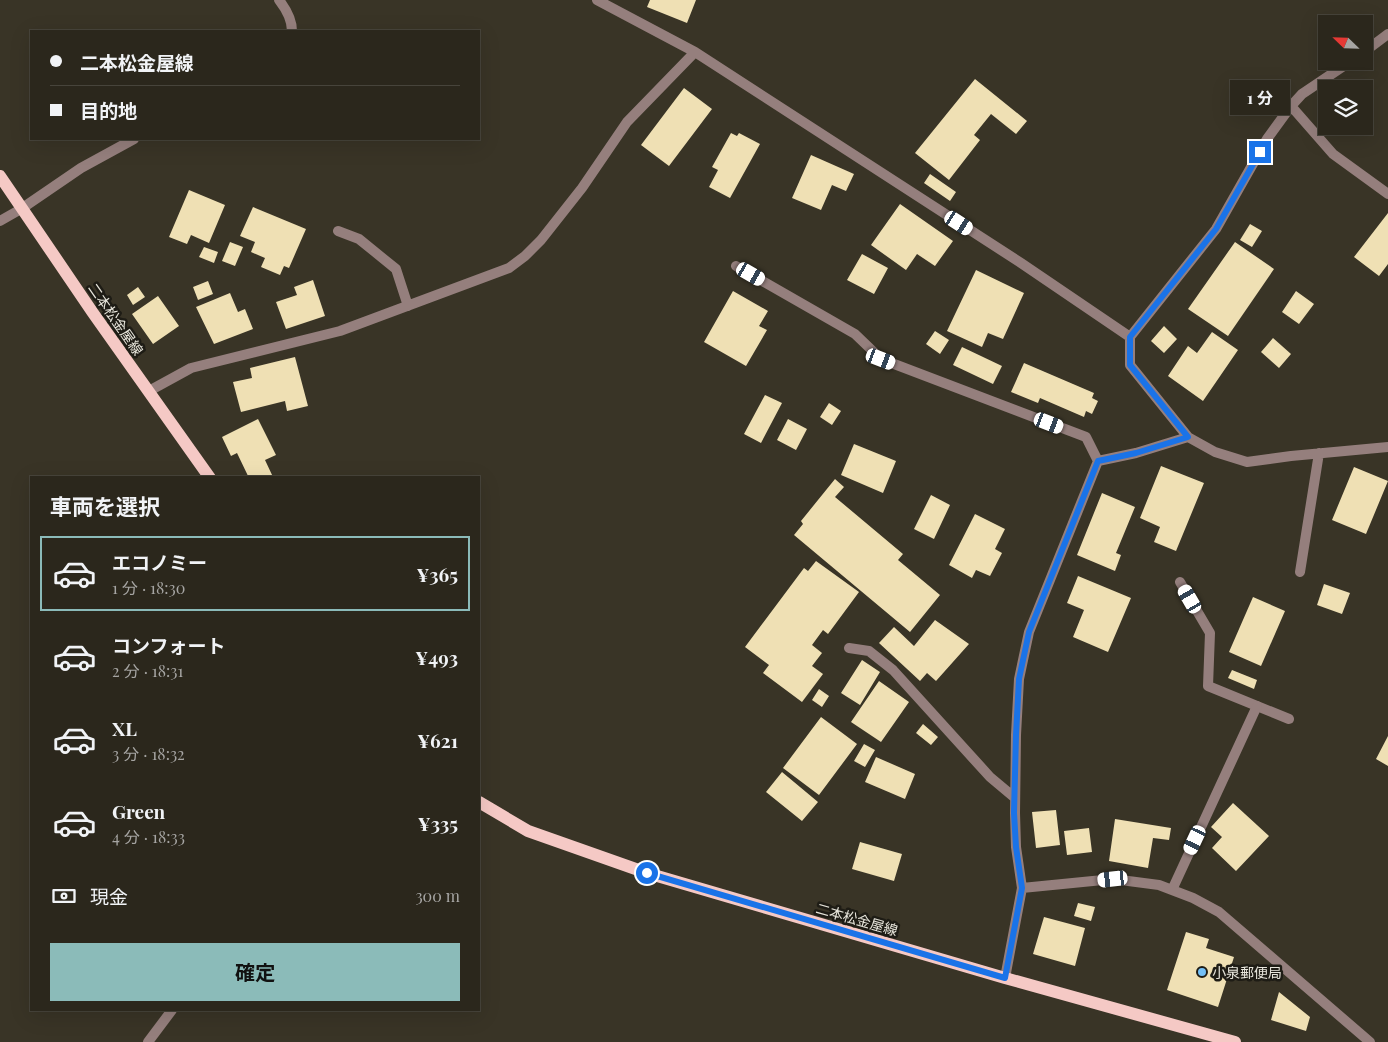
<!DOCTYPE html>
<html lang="ja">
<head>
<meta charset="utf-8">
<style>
	body { margin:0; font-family:"Playfair Display","Noto Sans JP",serif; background:#332f25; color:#f1f3f6; height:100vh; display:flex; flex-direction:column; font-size:19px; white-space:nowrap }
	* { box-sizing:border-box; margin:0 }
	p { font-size:16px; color:#a6a5a3 }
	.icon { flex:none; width:28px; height:28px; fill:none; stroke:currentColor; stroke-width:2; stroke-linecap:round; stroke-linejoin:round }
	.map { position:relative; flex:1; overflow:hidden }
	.sheet { position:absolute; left:30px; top:476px; width:450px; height:535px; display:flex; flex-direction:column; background:#2b271c; border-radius:0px; box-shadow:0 5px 20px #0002,0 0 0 1px #47443b }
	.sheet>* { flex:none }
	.hud { position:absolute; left:30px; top:30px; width:450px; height:110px; border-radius:0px; box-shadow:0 5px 20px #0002,0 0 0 1px #47443b; display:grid; align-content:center; height:110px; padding:0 20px; background:#2b271c }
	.needle { width:32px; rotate:293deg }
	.fabs { position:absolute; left:1318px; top:15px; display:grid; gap:10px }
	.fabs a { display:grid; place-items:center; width:55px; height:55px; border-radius:0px; background:#2b271c; box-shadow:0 5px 20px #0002,0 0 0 1px #47443b; font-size:25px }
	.end { position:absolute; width:22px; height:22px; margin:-11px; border:6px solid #1a73e8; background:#fff; box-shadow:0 0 0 2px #fff }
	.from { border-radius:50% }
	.bubble { position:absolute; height:35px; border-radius:0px; background:#2b271c; box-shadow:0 5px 20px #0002,0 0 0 1px #47443b; font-size:16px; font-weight:700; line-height:35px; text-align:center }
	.car { position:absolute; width:15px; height:30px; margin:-15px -8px; border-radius:6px; box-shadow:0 0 4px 1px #0007; background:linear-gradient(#fff 24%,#345 0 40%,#fff 0 76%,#345 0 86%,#fff 0) }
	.hud b { display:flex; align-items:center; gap:18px; height:48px; font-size:19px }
	.hud b+b { border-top:1px solid #47443b }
	.hud i { width:12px; height:12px; background:#f1f3f6 }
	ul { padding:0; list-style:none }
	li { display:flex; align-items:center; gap:15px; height:75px; margin:0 10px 8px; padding:0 10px; border:2px solid transparent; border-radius:0px }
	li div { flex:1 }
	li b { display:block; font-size:19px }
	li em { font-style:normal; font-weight:700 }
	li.current { border-color:#8bbbb9 }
	li>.icon { width:45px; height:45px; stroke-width:1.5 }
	h2 { padding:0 20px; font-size:22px; line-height:60px }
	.pay { display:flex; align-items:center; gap:12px; height:55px; padding:0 20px; font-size:19px }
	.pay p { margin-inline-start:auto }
	.cta { display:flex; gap:10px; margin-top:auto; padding:10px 20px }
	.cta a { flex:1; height:58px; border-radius:0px; background:#8bbbb9; color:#111; font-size:20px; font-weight:700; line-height:58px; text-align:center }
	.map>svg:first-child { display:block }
</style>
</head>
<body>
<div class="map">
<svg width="1388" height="1042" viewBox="0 0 1388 1042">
	<rect width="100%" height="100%" fill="#393426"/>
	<path fill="#efe0b4" d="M650,0H696L687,23L647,7Z
		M975,79L1027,121L1016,134L991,114L974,135L980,140L949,180L915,153Z
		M684,88L712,109L669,166L641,145Z
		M731,133L737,136L739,133L760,144L730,198L709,187L718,170L712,167Z
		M811,155L854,174L846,191L832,185L821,210L792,198Z
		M930,174L956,192L950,201L924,183Z
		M189,190L225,205L209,243L191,235L187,244L169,237Z
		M900,204L953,241L935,266L917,254L906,270L871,245Z
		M253,207L306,229L289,268L284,266L280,275L261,267L265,258L251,252L255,242L240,236Z
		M1388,213V264L1379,276L1354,257Z
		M1250,224L1262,231L1252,247L1240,240Z
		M230,242L243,247L235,266L222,261Z
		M1235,242L1274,269L1228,336L1188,309Z
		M204,247L218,252L214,263L199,257Z
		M862,254L888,268L874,294L847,280Z
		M976,270L1024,293L1003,339L988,333L982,347L947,331Z
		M313,280L325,316L286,329L276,302L297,295L294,287Z
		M208,281L213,294L198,300L193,287Z
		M138,287L145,297L133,305L127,295Z
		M733,291L768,311L759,326L767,330L746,366L704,342Z
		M1296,291L1314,304L1299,324L1282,312Z
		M230,293L238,312L245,309L253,329L214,344L196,307Z
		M158,296L179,326L153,344L132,314Z
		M1164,326L1177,339L1164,353L1151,341Z
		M935,331L949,340L940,354L926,344Z
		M1212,332L1238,350L1203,401L1168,376L1188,346L1197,353Z
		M1273,338L1291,354L1279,368L1261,352Z
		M962,347L1002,366L993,384L953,365Z
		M295,357L308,406L287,411L285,401L241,412L233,382L252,378L250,368Z
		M1024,363L1094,393L1092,398L1098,401L1092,414L1086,411L1084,417L1040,398L1038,403L1011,392Z
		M765,395L782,403L761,443L744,434Z
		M829,403L841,411L832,425L820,417Z
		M258,419L276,455L265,460L273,477L271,478H249L237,453L231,456L222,437Z
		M788,419L807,429L796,450L777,440Z
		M854,444L896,461L883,493L841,475Z
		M1161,466L1204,483L1176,551L1154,542L1160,527L1140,518Z
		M1354,467L1388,481L1366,534L1332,520Z
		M835,479L844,487L835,497L903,554L898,560L940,595L910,632L794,535L803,524L801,521Z
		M1102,493L1135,507L1116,553L1121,555L1115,571L1077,555Z
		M931,495L950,505L934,539L914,529Z
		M975,514L1005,529L995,549L1002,553L990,576L976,570L972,578L949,565Z
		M816,561L859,592L828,634L823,630L812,645L822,653L812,666L823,674L802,702L763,673L769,665L745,647L804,568L808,571Z
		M1078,576L1131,598L1108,652L1073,637L1084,610L1067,603Z
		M1324,584L1350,593L1342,614L1317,605Z
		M1253,597L1285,611L1261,666L1229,652Z
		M935,620L969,644L936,681L927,673L920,681L879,643L894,627L914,646Z
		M862,660L880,672L860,705L841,693Z
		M1232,670L1257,680L1254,689L1228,678Z
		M879,681L909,702L881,742L851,722Z
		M819,689L829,696L822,707L812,700Z
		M821,717L857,744L819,795L783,768Z
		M923,724L938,737L931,745L916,733Z
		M1388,736V766L1376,759Z
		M864,744L875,750L865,767L854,761Z
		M876,757L915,774L905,799L865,782Z
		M782,772L818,802L802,821L766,792Z
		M1233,803L1269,836L1236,871L1212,848L1222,837L1211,827Z
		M1056,810L1060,845L1036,848L1032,812Z
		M1115,819L1171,828L1169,840L1153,838L1148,868L1109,861Z
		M1089,828L1092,852L1067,855L1064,831Z
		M860,842L902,854L894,881L852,869Z
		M1078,903L1095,907L1091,921L1074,916Z
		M1044,917L1085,928L1075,966L1033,954Z
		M1186,932L1209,939L1206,948L1234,957L1218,1007L1167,990Z
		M1279,992L1310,1017L1306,1031L1271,1020Z"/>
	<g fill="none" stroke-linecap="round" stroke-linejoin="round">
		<path stroke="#957f7d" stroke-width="10" d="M1180,582L1210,633L1208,686L1289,719"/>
		<path stroke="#957f7d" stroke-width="10" d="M279,0C286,9 292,20 292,31
			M597,0L695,52L1021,263L1130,337V365L1188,437L1215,452L1247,462L1291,456L1388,447
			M1364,52L1388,34
			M1291,106L1333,154L1388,194
			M0,221L21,209L81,168L134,139
			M338,231L359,239L396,269L408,306
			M736,266L855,334L881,359L1086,437L1098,461
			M1130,337L1216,229L1267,139L1291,106L1302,94L1351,61
			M149,391L191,368L340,331L509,268L525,256L541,240L582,188L627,122L695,52
			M1300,572L1319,453
			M849,648L869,651L893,670L990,777L1015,798
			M1022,888L1113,879L1159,885L1193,898L1219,912L1370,1042
			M1172,890L1257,706
			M1005,978L1022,888L1016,847L1015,813L1016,735L1019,679L1029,632L1098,461L1136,453L1188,437
			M148,1042L172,1010"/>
		<path stroke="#f5c9c5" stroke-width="12" d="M0,176L93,313L210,478
			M479,802L528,831L647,873L1005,978L1235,1042"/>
	</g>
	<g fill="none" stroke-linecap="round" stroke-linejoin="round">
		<path stroke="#1a73e8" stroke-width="6" d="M647,873L1005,978L1022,888L1016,847L1014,813L1016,735L1019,679L1029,632L1098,461L1136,453L1188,437L1130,365V337L1216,229L1260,152"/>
	</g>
	<circle fill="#74c0f6" stroke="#1e1c15" stroke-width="2" cx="1202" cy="972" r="5"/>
	<g text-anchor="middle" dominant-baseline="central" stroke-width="5" stroke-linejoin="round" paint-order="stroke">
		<g font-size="14" fill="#e8e6dc" stroke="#1e1c15">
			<text transform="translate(116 319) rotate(55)">二本松金屋線</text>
			<text transform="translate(857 919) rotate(16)">二本松金屋線</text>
		</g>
		<g font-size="14" fill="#e8e6dc" stroke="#1e1c15" text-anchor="start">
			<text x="1212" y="972">小泉郵便局</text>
		</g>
	</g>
</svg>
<div class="fabs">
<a><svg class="needle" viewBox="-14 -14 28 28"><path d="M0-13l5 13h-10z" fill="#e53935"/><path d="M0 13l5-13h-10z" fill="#a6a5a3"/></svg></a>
<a><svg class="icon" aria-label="layers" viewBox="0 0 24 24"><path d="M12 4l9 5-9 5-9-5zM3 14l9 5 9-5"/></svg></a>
</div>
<i class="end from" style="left:647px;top:873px"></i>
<i class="end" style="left:1260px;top:152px"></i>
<div class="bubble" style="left:1230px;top:80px;width:60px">1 分</div>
<i class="car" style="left:959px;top:223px;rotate:123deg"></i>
<i class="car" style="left:751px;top:274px;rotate:120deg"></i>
<i class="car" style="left:881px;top:359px;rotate:111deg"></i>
<i class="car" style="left:1049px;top:423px;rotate:111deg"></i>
<i class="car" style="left:1190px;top:599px;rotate:330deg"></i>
<i class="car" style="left:1195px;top:840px;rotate:205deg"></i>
<i class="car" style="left:1113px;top:879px;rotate:264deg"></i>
<div class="hud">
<b><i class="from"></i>二本松金屋線</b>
<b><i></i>目的地</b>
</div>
<section class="sheet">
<h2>車両を選択</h2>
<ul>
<li class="current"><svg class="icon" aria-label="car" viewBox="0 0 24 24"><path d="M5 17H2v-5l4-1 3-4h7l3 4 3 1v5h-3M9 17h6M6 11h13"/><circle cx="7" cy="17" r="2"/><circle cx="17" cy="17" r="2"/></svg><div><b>エコノミー</b><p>1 分 · 18:30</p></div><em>¥365</em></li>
<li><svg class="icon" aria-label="car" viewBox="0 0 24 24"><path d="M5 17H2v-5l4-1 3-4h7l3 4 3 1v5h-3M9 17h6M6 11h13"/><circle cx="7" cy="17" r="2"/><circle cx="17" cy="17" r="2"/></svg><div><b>コンフォート</b><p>2 分 · 18:31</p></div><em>¥493</em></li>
<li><svg class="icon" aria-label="car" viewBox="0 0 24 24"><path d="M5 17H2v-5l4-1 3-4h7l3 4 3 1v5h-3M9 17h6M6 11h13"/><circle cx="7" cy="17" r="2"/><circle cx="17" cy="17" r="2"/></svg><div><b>XL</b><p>3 分 · 18:32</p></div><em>¥621</em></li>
<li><svg class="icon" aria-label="car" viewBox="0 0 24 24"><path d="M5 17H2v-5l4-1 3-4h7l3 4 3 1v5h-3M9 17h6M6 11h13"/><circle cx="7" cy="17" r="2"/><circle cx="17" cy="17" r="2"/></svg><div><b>Green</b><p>4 分 · 18:33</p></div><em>¥335</em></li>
</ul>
<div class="pay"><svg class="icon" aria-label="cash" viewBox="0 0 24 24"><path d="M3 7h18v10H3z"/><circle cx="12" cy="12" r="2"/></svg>現金<p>300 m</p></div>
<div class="cta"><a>確定</a></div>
</section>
</div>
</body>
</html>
